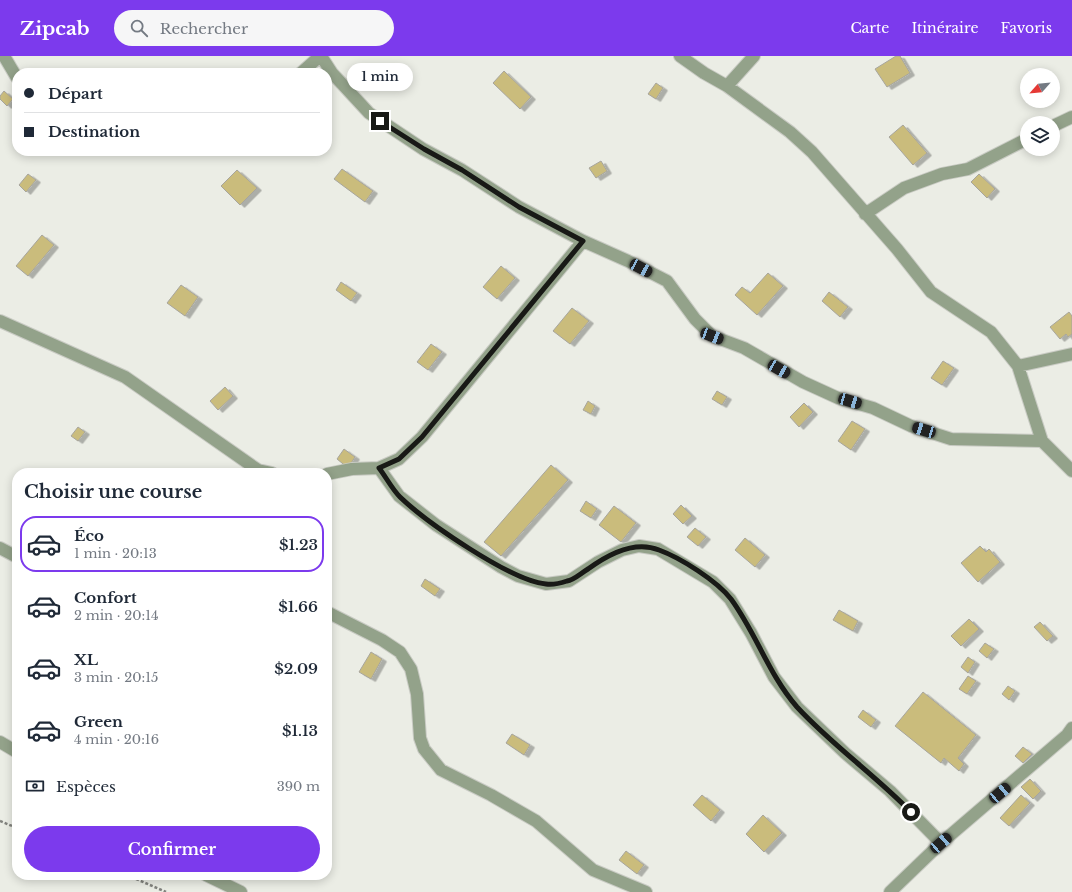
<!DOCTYPE html>
<html lang="fr">
<head>
<meta charset="utf-8">
<style>
	body { margin:0; font-family:"Libre Baskerville",serif; background:#f6f6f7; color:#1f2937; height:100vh; display:flex; flex-direction:column; font-size:15px; white-space:nowrap }
	* { box-sizing:border-box; margin:0 }
	p { font-size:13px; color:#747a83 }
	.icon { flex:none; width:22px; height:22px; fill:none; stroke:currentColor; stroke-width:2; stroke-linecap:round; stroke-linejoin:round }
	.map { position:relative; flex:1; overflow:hidden }
	.drawer { position:absolute; left:12px; top:412px; width:320px; height:412px; display:flex; flex-direction:column; background:#fff; border-radius:16px; box-shadow:0 2px 10px #0003 }
	.drawer>* { flex:none }
	.top-card { position:absolute; left:12px; top:12px; width:320px; height:88px; border-radius:16px; box-shadow:0 2px 10px #0003; display:grid; align-content:center; height:88px; padding:0 12px; background:#fff }
	.needle { width:26px; rotate:243deg }
	.fabs { position:absolute; left:1020px; top:12px; display:grid; gap:8px }
	.fabs a { display:grid; place-items:center; width:40px; height:40px; border-radius:50%; background:#fff; box-shadow:0 2px 10px #0003; font-size:20px }
	.end { position:absolute; width:18px; height:18px; margin:-9px; border:5px solid #181916; background:#fff; box-shadow:0 0 0 2px #fff }
	.from { border-radius:50% }
	.bubble { position:absolute; height:28px; border-radius:14px; background:#fff; box-shadow:0 2px 10px #0003; font-size:13px; font-weight:600; line-height:28px; text-align:center }
	.car { position:absolute; width:12px; height:24px; margin:-12px -6px; border-radius:5px; box-shadow:0 0 3px 1px #0007; background:linear-gradient(#222 24%,#8ab4d8 0 40%,#222 0 76%,#8ab4d8 0 86%,#222 0) }
	.top-card b { display:flex; align-items:center; gap:14px; height:38px; font-size:15px }
	.top-card b+b { border-top:1px solid #e0e1e3 }
	.top-card i { width:10px; height:10px; background:#1f2937 }
	ul { padding:0; list-style:none }
	li { display:flex; align-items:center; gap:12px; height:56px; margin:0 8px 6px; padding:0 4px; border:2px solid transparent; border-radius:16px }
	li div { flex:1 }
	li b { display:block; font-size:15px }
	li em { font-style:normal; font-weight:600 }
	li.on { border-color:#7c3aed }
	li>.icon { width:36px; height:36px; stroke-width:1.5 }
	h2 { padding:0 12px; font-size:18px; line-height:48px }
	.pay { display:flex; align-items:center; gap:10px; height:44px; padding:0 12px; font-size:15px }
	.pay p { margin-inline-start:auto }
	.primary-button { display:flex; gap:8px; margin-top:auto; padding:8px 12px }
	.primary-button a { flex:1; height:46px; border-radius:24px; background:#7c3aed; color:#fff; font-size:16px; font-weight:600; line-height:46px; text-align:center }
	header { display:flex; align-items:center; gap:24px; box-sizing:border-box; height:56px; padding:0 20px; background:#7c3aed; color:#fff }
	header strong { font-size:19px }
	nav { display:flex; gap:22px; margin-inline-start:auto; font-size:14px }
	.search { width:280px; height:36px; background:#f6f6f7; display:flex; align-items:center; gap:10px; box-sizing:border-box; padding:0 14px; border-radius:22px; color:#747a83; font-size:15px }
	.map>svg:first-child { display:block }
</style>
</head>
<body>
<header>
<strong>Zipcab</strong>
<div class="search"><svg class="icon" aria-label="search" viewBox="0 0 24 24"><circle cx="10" cy="10" r="6"/><path d="M15 15l6 6"/></svg>Rechercher</div>
<nav><a>Carte</a><a>Itinéraire</a><a>Favoris</a></nav>
</header>
<div class="map">
<svg width="1072" height="836" viewBox="0 0 1072 836">
	<defs>
		<filter id="shadow"><feDropShadow dx="4.5" dy="2.5" stdDeviation="0" flood-color="#0004"/></filter>
	</defs>
	<rect width="100%" height="100%" fill="#ebede5"/>
	<path fill="#cabc7c" stroke="#a7a59d" filter="url(#shadow)" d="M896,0H900L910,17L887,31L875,13Z
		M504,15L531,41L520,53L493,27Z
		M656,27L663,32L656,43L648,38Z
		M4,35L13,43L7,50L0,43V40Z
		M903,69L927,97L913,109L889,81Z
		M601,105L607,115L596,122L589,112Z
		M342,113L373,135L365,146L334,123Z
		M237,114L257,132L240,149L221,130Z
		M28,118L36,124L26,136L19,129Z
		M979,118L995,133L987,142L971,126Z
		M42,179L54,189L28,220L16,210Z
		M501,210L515,222L497,243L483,231Z
		M768,217L783,230L757,259L735,239L742,231L750,237Z
		M341,226L357,237L351,245L336,234Z
		M181,229L198,241L185,260L167,247Z
		M829,236L848,251L840,261L822,245Z
		M572,252L589,265L570,288L553,275Z
		M1069,256L1072,260V278L1068,281L1066,278L1060,283L1050,271Z
		M431,288L442,296L428,314L417,306Z
		M943,305L954,312L942,329L931,322Z
		M225,331L233,340L218,354L210,345Z
		M717,335L727,341L722,349L712,343Z
		M588,345L595,350L591,358L583,354Z
		M804,347L813,356L799,371L790,361Z
		M852,365L865,373L851,394L838,385Z
		M78,371L85,376L78,385L71,380Z
		M344,393L355,401L348,412L337,403Z
		M551,409L568,424L501,500L484,486Z
		M586,445L597,453L591,462L580,455Z
		M681,449L692,460L683,468L673,458Z
		M614,450L636,467L621,486L599,469Z
		M695,472L706,481L698,490L687,481Z
		M745,482L765,499L755,511L735,494Z
		M980,490L986,496L989,493L1000,506L978,526L961,507Z
		M425,523L440,533L435,540L421,530Z
		M839,554L858,565L853,575L833,564Z
		M969,563L979,573L961,590L951,580Z
		M1040,566L1053,580L1047,585L1034,571Z
		M985,587L994,593L987,602L979,595Z
		M371,596L382,603L371,623L359,616Z
		M968,601L975,606L968,617L961,611Z
		M968,620L976,625L967,638L959,633Z
		M1008,630L1015,635L1009,644L1002,638Z
		M923,636L976,679L958,702L964,708L959,715L944,702L941,707L895,670Z
		M863,654L876,664L871,671L858,661Z
		M512,678L530,689L524,699L506,687Z
		M1023,691L1032,698L1023,707L1015,700Z
		M1030,723L1041,735L1033,743L1021,731Z
		M702,739L720,754L711,765L693,749Z
		M1021,739L1030,747L1009,770L1000,762Z
		M763,759L782,777L764,796L746,778Z
		M626,795L644,809L637,818L619,804Z"/>
	<g fill="none" stroke-linecap="round" stroke-linejoin="round">
		<g stroke="#c9cbc4" stroke-width="14">
			<path id="street" d="M4,0L17,22
				M321,0L332,17L369,57L423,93L462,114L519,151L583,185L628,205L667,225L695,263L712,280L744,292L803,326L838,342L873,352L911,370L951,383L1042,385L1072,415
				M680,0L704,17L727,30L790,76L812,96L897,193L931,236L991,276L1018,310L1042,385
				M301,17L320,0
				M727,30L754,0
				M1053,70L1072,61
				M865,158L904,132L942,118L968,113L1027,83
				M0,265L125,321L258,414L272,417
				M1018,310L1072,298
				M379,412L399,440L436,469L501,511L518,520L546,528L569,525L598,506L622,494L639,490L658,493L713,526L730,543L751,577L774,621L797,651L845,697L890,735L941,787
				M327,418L352,413L379,412L399,403L422,381L583,185
				M0,492L17,501
				M327,556L382,584L400,596L411,613L417,638L420,682L424,693L441,714L491,739L536,765L593,814L646,836
				M0,686L17,696
				M206,819L241,836
				M890,836L941,787L1067,679L1072,672"/>
		</g>
		<path stroke="#82837e" stroke-width="2.5" stroke-dasharray="3 2" stroke-linecap="butt" d="M0,765L17,772
			M127,819L166,836"/>
		<use href="#street" stroke="#93a28a" stroke-width="12"/>
	</g>
	<g fill="none" stroke-linecap="round" stroke-linejoin="round">
		<path stroke="#181916" stroke-width="5" d="M380,65L424,93L462,114L519,151L583,185L422,381L399,403L379,412C386,421 392,433 400,441C426,466 511,525 546,528C552,529 561,527 567,525C574,524 581,517 588,513C607,499 635,484 659,494C681,502 717,525 731,543C756,577 769,619 797,651C832,689 875,719 911,756"/>
	</g>
</svg>
<div class="fabs">
<a><svg class="needle" viewBox="-14 -14 28 28"><path d="M0-13l5 13h-10z" fill="#e53935"/><path d="M0 13l5-13h-10z" fill="#747a83"/></svg></a>
<a><svg class="icon" aria-label="layers" viewBox="0 0 24 24"><path d="M12 4l9 5-9 5-9-5zM3 14l9 5 9-5"/></svg></a>
</div>
<i class="end from" style="left:911px;top:756px"></i>
<i class="end" style="left:380px;top:65px"></i>
<div class="bubble" style="left:347px;top:7px;width:66px">1 min</div>
<i class="car" style="left:641px;top:212px;rotate:118deg"></i>
<i class="car" style="left:712px;top:280px;rotate:111deg"></i>
<i class="car" style="left:779px;top:313px;rotate:120deg"></i>
<i class="car" style="left:850px;top:345px;rotate:106deg"></i>
<i class="car" style="left:924px;top:374px;rotate:287deg"></i>
<i class="car" style="left:1000px;top:737px;rotate:50deg"></i>
<i class="car" style="left:941px;top:787px;rotate:49deg"></i>
<div class="top-card">
<b><i class="from"></i>Départ</b>
<b><i></i>Destination</b>
</div>
<section class="drawer">
<h2>Choisir une course</h2>
<ul>
<li class="on"><svg class="icon" aria-label="car" viewBox="0 0 24 24"><path d="M5 17H2v-5l4-1 3-4h7l3 4 3 1v5h-3M9 17h6M6 11h13"/><circle cx="7" cy="17" r="2"/><circle cx="17" cy="17" r="2"/></svg><div><b>Éco</b><p>1 min · 20:13</p></div><em>$1.23</em></li>
<li><svg class="icon" aria-label="car" viewBox="0 0 24 24"><path d="M5 17H2v-5l4-1 3-4h7l3 4 3 1v5h-3M9 17h6M6 11h13"/><circle cx="7" cy="17" r="2"/><circle cx="17" cy="17" r="2"/></svg><div><b>Confort</b><p>2 min · 20:14</p></div><em>$1.66</em></li>
<li><svg class="icon" aria-label="car" viewBox="0 0 24 24"><path d="M5 17H2v-5l4-1 3-4h7l3 4 3 1v5h-3M9 17h6M6 11h13"/><circle cx="7" cy="17" r="2"/><circle cx="17" cy="17" r="2"/></svg><div><b>XL</b><p>3 min · 20:15</p></div><em>$2.09</em></li>
<li><svg class="icon" aria-label="car" viewBox="0 0 24 24"><path d="M5 17H2v-5l4-1 3-4h7l3 4 3 1v5h-3M9 17h6M6 11h13"/><circle cx="7" cy="17" r="2"/><circle cx="17" cy="17" r="2"/></svg><div><b>Green</b><p>4 min · 20:16</p></div><em>$1.13</em></li>
</ul>
<div class="pay"><svg class="icon" aria-label="cash" viewBox="0 0 24 24"><path d="M3 7h18v10H3z"/><circle cx="12" cy="12" r="2"/></svg>Espèces<p>390 m</p></div>
<div class="primary-button"><a>Confirmer</a></div>
</section>
</div>
</body>
</html>
